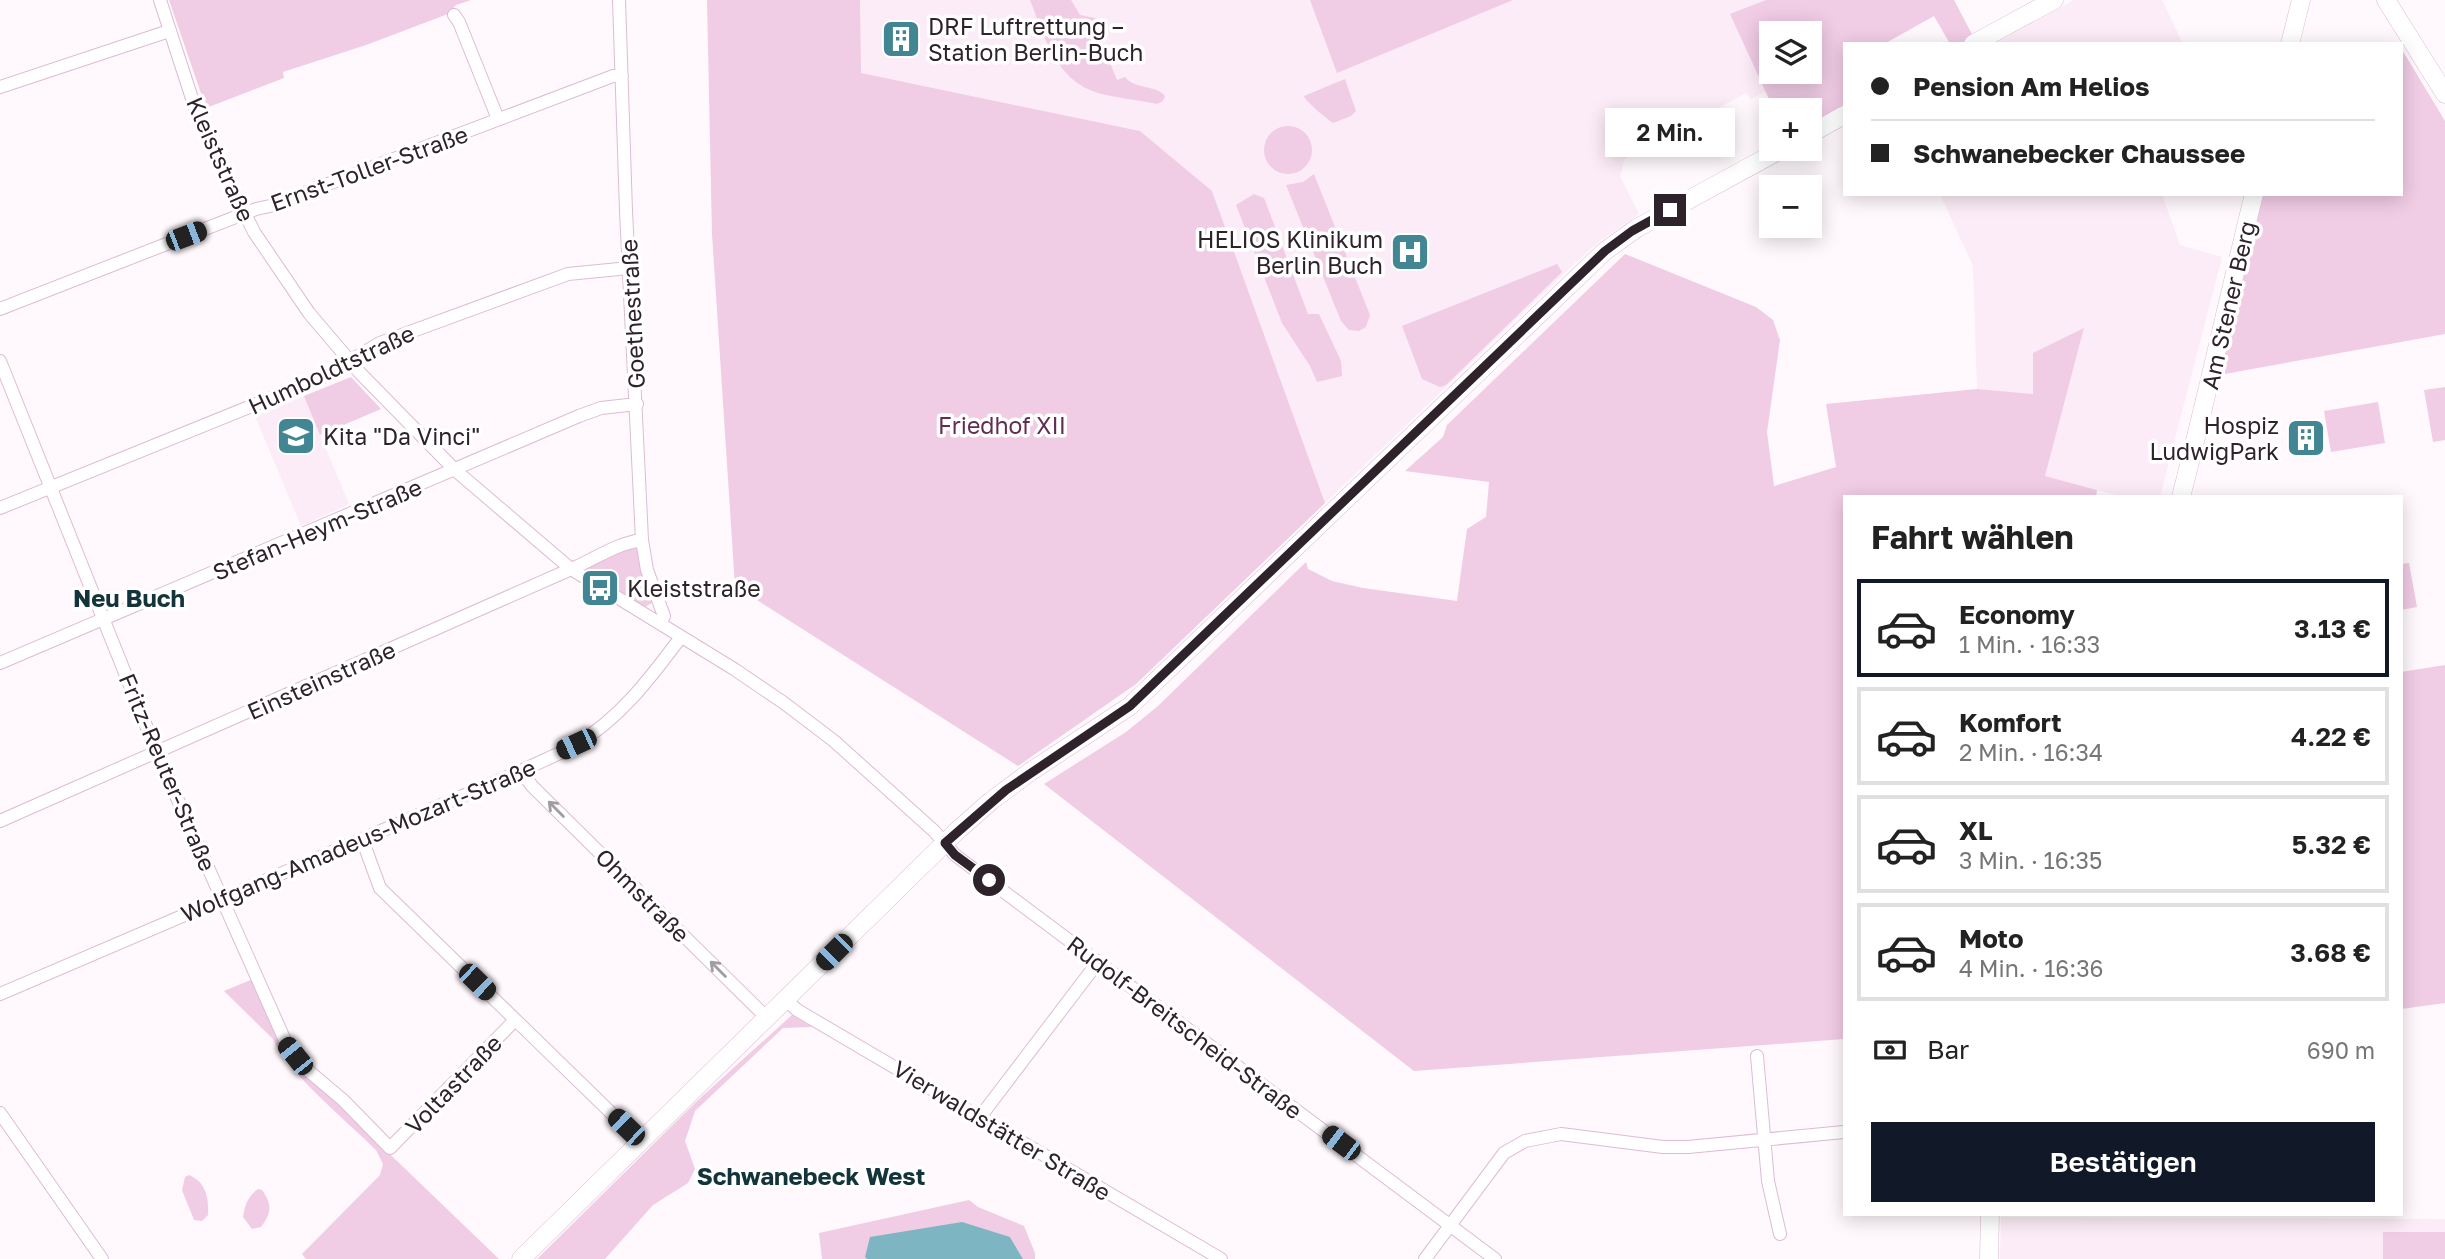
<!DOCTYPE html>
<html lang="de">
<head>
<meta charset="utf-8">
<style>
	body { margin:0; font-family:"Golos Text",sans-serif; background:#f6f6f6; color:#222; height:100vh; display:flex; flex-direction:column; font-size:26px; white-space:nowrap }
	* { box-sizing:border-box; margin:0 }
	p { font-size:23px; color:#767676 }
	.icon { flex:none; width:38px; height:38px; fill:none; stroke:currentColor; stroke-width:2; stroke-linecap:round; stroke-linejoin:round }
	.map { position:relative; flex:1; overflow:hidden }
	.drawer { position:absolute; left:1843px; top:495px; width:560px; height:721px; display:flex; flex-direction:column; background:#fff; border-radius:0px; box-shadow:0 4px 18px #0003 }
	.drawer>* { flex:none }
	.hud { position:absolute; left:1843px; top:42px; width:560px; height:154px; border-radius:0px; box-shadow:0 4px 18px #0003; display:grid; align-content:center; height:154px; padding:0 28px; background:#fff }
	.controls { position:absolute; left:1759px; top:21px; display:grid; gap:14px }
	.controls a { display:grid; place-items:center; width:63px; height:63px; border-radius:0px; background:#fff; box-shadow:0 4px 18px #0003; font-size:35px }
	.end { position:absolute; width:32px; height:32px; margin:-16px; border:9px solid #2f232b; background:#fff; box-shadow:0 0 0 4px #fff }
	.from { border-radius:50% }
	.bubble { position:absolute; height:49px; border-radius:0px; background:#fff; box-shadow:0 4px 18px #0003; font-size:23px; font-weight:600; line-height:49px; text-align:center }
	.car { position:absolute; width:21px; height:42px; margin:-21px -10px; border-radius:9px; box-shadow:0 0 5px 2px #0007; background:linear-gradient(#222 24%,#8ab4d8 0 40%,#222 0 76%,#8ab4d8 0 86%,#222 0) }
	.hud b { display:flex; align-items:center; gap:24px; height:66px; font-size:26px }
	.hud b+b { border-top:2px solid #e0e0e0 }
	.hud i { width:18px; height:18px; background:#222 }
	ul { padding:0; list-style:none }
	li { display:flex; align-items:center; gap:21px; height:98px; margin:0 14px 10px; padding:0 14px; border:4px solid #e0e0e0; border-radius:0px }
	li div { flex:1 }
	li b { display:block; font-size:26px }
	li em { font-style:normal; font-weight:600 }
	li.active { border-color:#111827 }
	li>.icon { width:63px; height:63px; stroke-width:1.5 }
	h2 { padding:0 28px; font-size:32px; line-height:84px }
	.pay { display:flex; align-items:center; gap:18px; height:77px; padding:0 28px; font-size:26px }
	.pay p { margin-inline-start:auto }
	.button { display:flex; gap:14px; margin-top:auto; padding:14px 28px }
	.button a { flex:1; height:80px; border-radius:0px; background:#111827; color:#fff; font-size:28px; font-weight:600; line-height:80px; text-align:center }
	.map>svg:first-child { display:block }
</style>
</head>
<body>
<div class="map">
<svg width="2445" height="1259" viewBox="0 0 2445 1259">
	<rect width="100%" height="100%" fill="#fff8fc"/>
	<path fill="#fcecf7" d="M860,0H1937L1844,44L1810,33H1771V72L1765,94L1764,92L1751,99L1746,93L1625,159L1620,176L1639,214L1600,241L1574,264L1325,503L1212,191L1140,131L860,73Z
		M2074,0H2162L2183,44H1995Z
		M1940,194H2162L2180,245L2222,257L2160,497H2124L2045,476L2084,329L2034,394L1977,389L1973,266Z
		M304,396L349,504L301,526L255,416Z
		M2001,1217L2445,1219V1259H2000Z"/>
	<path fill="#f0cce5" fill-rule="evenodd" d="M169,0H471L456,5L448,14L366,45L283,72L284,78L206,108Z
		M707,0H860L861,73L1140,131L1212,191L1325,503L1136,684L1018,766L735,586L712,234Z
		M1030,0H1071L1080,15L1100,19L1102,21L1087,27L1084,23L1080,25L1083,30L1086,29L1088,31L1095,26L1117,80L1125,77C1135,90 1155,84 1165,96L1163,101L1157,104C1137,100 1117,98 1098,93C1056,81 1044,36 1030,0Z
		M1310,0H1513L1337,73Z
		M1766,0H1954L1974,38L1964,44H1950L1934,16L1884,44H1844V106L1810,124V110H1774L1730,14ZM1771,33H1810V72H1771Z
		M2401,48L2445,121V334L2219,375L2262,194H2401Z
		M1345,79L1356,111L1351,116L1333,123C1326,118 1306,102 1304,96Z
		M1264 150a24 24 0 1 1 48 0a24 24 0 1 1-48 0Z
		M1314,174L1370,315L1366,327L1359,331L1349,330L1341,321L1286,185L1303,182Z
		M1254,194L1264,198L1308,314H1319L1341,361L1342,376L1317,382L1310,366L1282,323L1236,205Z
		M1625,254L1756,307L1773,320L1780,340L1767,432L1774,486L1836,467L1826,404L1977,389L2033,394V353L2084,328L2045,476L2097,490L2096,497H1844V1039L1414,1071L1044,784L1126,732L1158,706L1306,562L1308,569L1332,581L1363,588L1457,601L1467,529L1486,517L1489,482L1405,471L1443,437L1447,425Z
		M1557,264L1562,272L1446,385L1440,387L1422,379L1402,326Z
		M351,377L381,409L320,435L304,396Z
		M2445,387V440L2433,442L2424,390Z
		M2378,402L2385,443L2331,452L2324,411Z
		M639,543L642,568L652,603L645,607L586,571L598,560Z
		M2409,563L2417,607L2401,610V564Z
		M2445,665V1003L2401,1009V672Z
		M253,979L293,1061L499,1259H306L302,1254L380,1175L383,1164L376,1150C349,1123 287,1072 273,1039L224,991Z
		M792,1015L812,1027L783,1028L695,1111L685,1141L695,1169L688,1183L653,1205L605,1259H537L698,1100Z
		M189,1175C206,1182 209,1198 208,1215L202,1221L194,1220L182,1190L185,1177Z
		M258,1189L262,1190C272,1204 272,1213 261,1227L252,1229L243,1217C245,1205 248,1196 258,1189Z
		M969,1200L978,1207L1024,1226L1035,1253V1259H1023L1010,1237L865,1256L867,1259H822L819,1233Z
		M2383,1232H2445V1259H2383Z"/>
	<path fill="#7db6c2" d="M962,1222L1010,1237L1023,1259H867L865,1257L870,1237Z"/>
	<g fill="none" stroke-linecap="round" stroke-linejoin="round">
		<g stroke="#ddbcd2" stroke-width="14">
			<path id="street" d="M160,0L198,117L254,232L309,313L360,373L455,470L571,569L734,669L784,703L834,741L934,831L955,855L1495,1259
				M619,0L626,211L642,540L647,570L664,616L660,623
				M454,15L459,22L498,119
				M0,87L169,31
				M0,309L256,209L270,206L613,76H622
				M0,361L157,753L287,1045L304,1067L343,1100L390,1148L515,1020
				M0,508L323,377L380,343L568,274L629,268
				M0,663L579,416L601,408L637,404
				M521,771L532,786L766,1017
				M0,821L578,566C599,556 619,543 642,540
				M362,839L380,888L640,1141
				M0,994L521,771C539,762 558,755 575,745C620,719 651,677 681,637
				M785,999L797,1010L1221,1259
				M1757,1056L1768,1181L1780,1234
				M0,1113L102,1259
				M980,1117L1098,962
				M1425,1259L1504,1153L1525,1141L1561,1134L1663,1147H1688L1844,1132"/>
		</g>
		<g stroke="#ddbcd2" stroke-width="19">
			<path id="secondary" d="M2386,0L2445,94
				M1973,44L2054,0
				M2290,44L2301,0
				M1810,134L1844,115
				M2181,497C2207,396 2229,295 2254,194
				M521,1259L958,830L991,801L1030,772L1130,706L1605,251L1637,228L1782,149
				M1989,1259L1990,1214"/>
		</g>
		<use href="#street" stroke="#fff" stroke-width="12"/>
		<use href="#secondary" stroke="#fff" stroke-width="18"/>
	</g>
	<defs><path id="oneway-shaft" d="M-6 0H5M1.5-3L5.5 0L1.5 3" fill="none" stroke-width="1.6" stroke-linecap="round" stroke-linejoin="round" transform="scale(1.75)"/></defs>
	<g stroke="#a19ca0">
		<use href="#oneway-shaft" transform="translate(556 809) rotate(-135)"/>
		<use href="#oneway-shaft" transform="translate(718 969) rotate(-135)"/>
	</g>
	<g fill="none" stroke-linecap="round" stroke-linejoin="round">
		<path stroke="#2f232b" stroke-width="9" d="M989,880L955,855L945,843L1006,790L1130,706L1605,251L1632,231L1670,210"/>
	</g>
	<defs>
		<g id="building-square" transform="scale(2.0125)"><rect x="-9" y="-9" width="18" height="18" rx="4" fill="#428694" stroke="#fff"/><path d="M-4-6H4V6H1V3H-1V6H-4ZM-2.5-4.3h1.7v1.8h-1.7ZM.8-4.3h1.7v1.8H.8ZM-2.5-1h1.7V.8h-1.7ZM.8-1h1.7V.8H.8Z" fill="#fff"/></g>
		<g id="hospital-square" transform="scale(2.0125)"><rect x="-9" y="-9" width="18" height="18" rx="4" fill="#428694" stroke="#fff"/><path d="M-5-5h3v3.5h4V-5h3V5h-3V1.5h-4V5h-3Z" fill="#fff"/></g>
		<g id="school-square" transform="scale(2.0125)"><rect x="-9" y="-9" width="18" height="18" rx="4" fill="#428694" stroke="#fff"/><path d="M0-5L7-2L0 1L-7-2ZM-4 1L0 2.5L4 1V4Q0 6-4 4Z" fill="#fff"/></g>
		<g id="bus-square" transform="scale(2.0125)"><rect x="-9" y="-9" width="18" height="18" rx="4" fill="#428694" stroke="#fff"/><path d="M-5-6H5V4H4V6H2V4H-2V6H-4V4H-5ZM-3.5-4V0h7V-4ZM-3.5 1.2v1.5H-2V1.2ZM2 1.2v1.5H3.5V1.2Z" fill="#fff"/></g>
	</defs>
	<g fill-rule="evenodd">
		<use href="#building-square" x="901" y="39"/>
		<use href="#hospital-square" x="1410" y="252"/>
		<use href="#school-square" x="296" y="436"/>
		<use href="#building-square" x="2306" y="438"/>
		<use href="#bus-square" x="600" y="588"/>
	</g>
	<g text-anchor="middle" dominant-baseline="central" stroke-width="7" stroke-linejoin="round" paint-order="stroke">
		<g font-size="23" fill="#2f232b" stroke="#fff" text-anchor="start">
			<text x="928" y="26">DRF Luftrettung –<tspan x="928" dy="26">Station Berlin-Buch</tspan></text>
			<text x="1383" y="239" text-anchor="end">HELIOS Klinikum<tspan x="1383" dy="26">Berlin Buch</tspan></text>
			<text x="2279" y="425" text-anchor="end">Hospiz<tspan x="2279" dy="26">LudwigPark</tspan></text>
			<text x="323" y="436">Kita "Da Vinci"</text>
			<text x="627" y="588">Kleiststraße</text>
		</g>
		<g font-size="23" fill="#2f232b" stroke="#fff">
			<text transform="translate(221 159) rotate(66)">Kleiststraße</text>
			<text transform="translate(369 168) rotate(-20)">Ernst-Toller-Straße</text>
			<text transform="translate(2228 305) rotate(-77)">Am Stener Berg</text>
			<text transform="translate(632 314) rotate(-93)">Goethestraße</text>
			<text transform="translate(331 369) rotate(-25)">Humboldtstraße</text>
			<text transform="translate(317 529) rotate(-23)">Stefan-Heym-Straße</text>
			<text transform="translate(321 680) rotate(-24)">Einsteinstraße</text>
			<text transform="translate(168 772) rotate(67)">Fritz-Reuter-Straße</text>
			<text transform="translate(358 840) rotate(-23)">Wolfgang-Amadeus-Mozart-Straße</text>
			<text transform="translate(643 895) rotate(45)">Ohmstraße</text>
			<text transform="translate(1185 1027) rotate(37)">Rudolf-Breitscheid-Straße</text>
			<text transform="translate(453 1084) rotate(-46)">Voltastraße</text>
			<text transform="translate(1002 1130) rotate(31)">Vierwaldstätter Straße</text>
		</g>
		<g font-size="23" fill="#612d53" stroke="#fff">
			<text x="1002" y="425">Friedhof XII</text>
		</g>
		<g font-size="24" font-weight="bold" fill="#13343a" stroke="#fff">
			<text x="129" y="597">Neu Buch</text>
			<text x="811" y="1175">Schwanebeck West</text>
		</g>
	</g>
</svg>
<div class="controls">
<a><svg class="icon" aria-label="layers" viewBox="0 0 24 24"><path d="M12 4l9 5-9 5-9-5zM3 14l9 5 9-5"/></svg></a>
<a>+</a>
<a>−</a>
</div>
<i class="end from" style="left:989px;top:880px"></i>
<i class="end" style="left:1670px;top:210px"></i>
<div class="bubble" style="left:1605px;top:108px;width:130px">2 Min.</div>
<i class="car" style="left:186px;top:236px;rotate:69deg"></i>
<i class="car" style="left:576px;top:744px;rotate:245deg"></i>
<i class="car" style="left:834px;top:952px;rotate:225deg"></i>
<i class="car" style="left:477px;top:982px;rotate:134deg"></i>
<i class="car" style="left:295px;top:1056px;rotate:321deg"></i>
<i class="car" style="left:626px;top:1127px;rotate:314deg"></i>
<i class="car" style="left:1341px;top:1143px;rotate:307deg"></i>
<div class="hud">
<b><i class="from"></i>Pension Am Helios</b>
<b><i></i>Schwanebecker Chaussee</b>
</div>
<section class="drawer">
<h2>Fahrt wählen</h2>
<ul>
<li class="active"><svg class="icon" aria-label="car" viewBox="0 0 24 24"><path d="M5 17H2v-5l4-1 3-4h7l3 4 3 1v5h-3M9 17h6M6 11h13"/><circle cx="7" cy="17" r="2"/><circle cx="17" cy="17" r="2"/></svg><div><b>Economy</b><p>1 Min. · 16:33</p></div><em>3.13 €</em></li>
<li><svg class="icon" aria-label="car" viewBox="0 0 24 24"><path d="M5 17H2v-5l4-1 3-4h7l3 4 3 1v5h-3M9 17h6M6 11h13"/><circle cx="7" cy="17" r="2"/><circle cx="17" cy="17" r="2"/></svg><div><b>Komfort</b><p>2 Min. · 16:34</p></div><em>4.22 €</em></li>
<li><svg class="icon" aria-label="car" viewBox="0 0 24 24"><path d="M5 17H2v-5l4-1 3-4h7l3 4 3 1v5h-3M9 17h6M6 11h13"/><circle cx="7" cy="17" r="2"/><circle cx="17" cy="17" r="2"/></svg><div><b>XL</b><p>3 Min. · 16:35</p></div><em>5.32 €</em></li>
<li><svg class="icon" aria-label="car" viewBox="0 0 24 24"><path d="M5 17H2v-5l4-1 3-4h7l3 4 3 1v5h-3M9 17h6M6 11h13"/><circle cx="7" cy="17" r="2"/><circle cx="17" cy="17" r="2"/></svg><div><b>Moto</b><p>4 Min. · 16:36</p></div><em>3.68 €</em></li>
</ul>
<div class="pay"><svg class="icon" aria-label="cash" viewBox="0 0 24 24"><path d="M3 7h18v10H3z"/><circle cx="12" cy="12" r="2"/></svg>Bar<p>690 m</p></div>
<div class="button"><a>Bestätigen</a></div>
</section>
</div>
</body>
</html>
